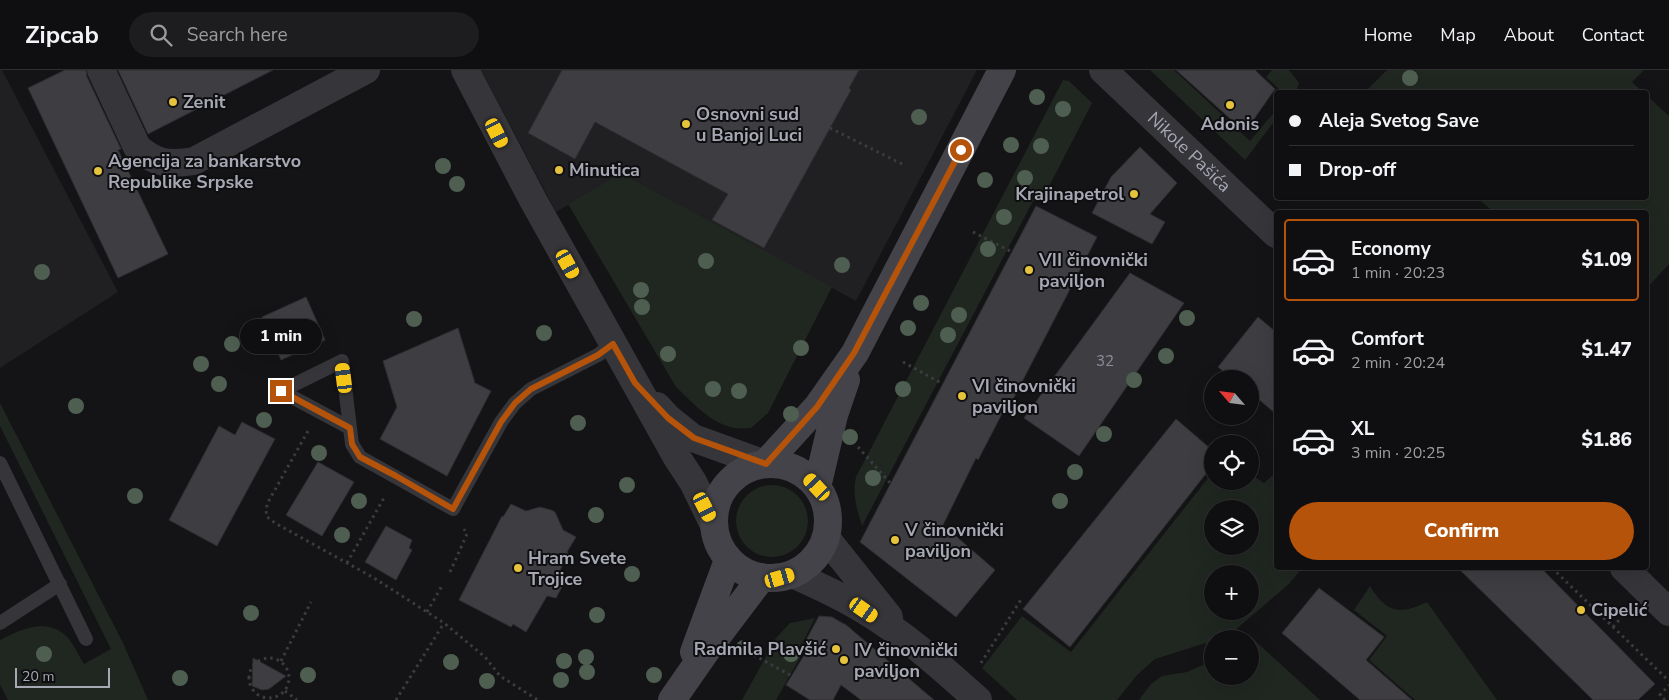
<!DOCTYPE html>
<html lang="en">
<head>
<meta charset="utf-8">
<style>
	body { margin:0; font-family:"Nunito Sans",sans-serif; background:#1d1c1e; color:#f1f3f6; height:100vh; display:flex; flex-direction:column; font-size:19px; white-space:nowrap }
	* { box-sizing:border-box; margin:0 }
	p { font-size:16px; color:#9b9c9f }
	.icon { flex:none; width:28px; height:28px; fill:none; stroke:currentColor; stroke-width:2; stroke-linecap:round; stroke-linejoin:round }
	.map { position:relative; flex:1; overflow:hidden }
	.details { position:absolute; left:1274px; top:140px; width:375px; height:360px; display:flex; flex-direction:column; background:#0f0e10; border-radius:5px; box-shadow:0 5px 20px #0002,0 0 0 1px #2f2e30 }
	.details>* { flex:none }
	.banner { position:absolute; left:1274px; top:20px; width:375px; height:110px; border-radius:5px; box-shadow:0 5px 20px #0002,0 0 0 1px #2f2e30; display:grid; align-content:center; height:110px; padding:0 15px; background:#0f0e10 }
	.needle { width:32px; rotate:298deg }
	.buttons { position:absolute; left:1204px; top:300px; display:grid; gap:10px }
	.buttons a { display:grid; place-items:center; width:55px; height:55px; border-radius:50%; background:#0f0e10; box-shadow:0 5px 20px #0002,0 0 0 1px #2f2e30; font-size:25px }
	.scale { position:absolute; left:15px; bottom:12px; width:95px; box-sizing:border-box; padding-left:5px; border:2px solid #a6a8b4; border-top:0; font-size:14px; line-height:18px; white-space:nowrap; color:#a6a8b4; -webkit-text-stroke:4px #0f0e10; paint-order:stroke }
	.end { position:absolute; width:22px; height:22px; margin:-11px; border:6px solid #b45309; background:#fff; box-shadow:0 0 0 2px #fff }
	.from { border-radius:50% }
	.bubble { position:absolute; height:35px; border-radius:18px; background:#0f0e10; box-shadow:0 5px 20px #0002,0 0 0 1px #2f2e30; font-size:16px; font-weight:800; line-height:35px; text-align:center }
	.car { position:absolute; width:15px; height:30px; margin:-15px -8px; border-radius:6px; box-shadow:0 0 4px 1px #0007; background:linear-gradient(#f5c518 24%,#345 0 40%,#f5c518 0 76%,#345 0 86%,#f5c518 0) }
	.banner b { display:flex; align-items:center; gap:18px; height:48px; font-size:19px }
	.banner b+b { border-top:1px solid #2f2e30 }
	.banner i { width:12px; height:12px; background:#f1f3f6 }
	ul { padding:9px 0 0; list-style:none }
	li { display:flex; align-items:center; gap:15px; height:82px; margin:0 10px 8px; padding:0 5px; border:2px solid transparent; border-radius:5px }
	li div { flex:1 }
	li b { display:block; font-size:19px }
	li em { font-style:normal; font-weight:800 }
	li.on { border-color:#b45309 }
	li>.icon { width:45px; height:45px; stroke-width:1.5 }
	.cta { display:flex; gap:10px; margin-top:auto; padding:10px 15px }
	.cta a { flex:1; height:58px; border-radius:30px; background:#b45309; color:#fff; font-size:20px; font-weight:800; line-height:58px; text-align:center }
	header { display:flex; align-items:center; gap:30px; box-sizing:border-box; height:70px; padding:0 25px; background:#0f0e10; border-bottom:1px solid #2f2e30 }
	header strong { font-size:24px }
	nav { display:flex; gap:28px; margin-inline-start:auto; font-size:18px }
	.search { width:350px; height:45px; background:#1d1c1e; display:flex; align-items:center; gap:12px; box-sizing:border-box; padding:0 18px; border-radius:28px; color:#9b9c9f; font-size:19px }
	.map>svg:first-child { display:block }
</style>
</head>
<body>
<header>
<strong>Zipcab</strong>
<div class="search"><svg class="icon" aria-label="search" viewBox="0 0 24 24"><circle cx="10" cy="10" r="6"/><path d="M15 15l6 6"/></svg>Search here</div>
<nav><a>Home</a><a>Map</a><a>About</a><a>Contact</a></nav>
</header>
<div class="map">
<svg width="1669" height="630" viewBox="0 0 1669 630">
	<rect width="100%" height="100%" fill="#141315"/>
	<path fill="#201f22" d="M0,0H2L118,222L0,298Z
		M481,0H977L856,231L621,103L556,142Z"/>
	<path fill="#202721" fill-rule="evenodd" d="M1150,0H1174L1250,71L1276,40V49L1245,90Z
		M1272,0H1289L1299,13L1296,22H1282L1266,7Z
		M1387,0H1644L1632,12L1643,22H1365Z
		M1063,10L1069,11L1092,33L1041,132L1033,131L862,456C857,440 852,424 856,407Z
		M1646,25L1669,46V194L1646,219V142H1494L1477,128H1646Z
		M621,103L832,217L768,343L751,358C746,358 740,359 735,358C711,354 693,333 676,317L568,134Z
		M0,333L123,573L148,630H8L0,615V570C19,560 44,548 64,564C73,571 78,585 84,594L111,579L0,356Z
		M1212,403V411H1250V404L1264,413L1274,404L1276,405V498H1302L1289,514L1226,568L1212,569V571L1155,589L1137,605L1117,630H1017L982,598L1022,546L1071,582ZM1212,439H1250V476H1212ZM1212,504H1250V541H1212Z
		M736 451a36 36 0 1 1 72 0a36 36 0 1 1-72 0Z
		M1370,516C1386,543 1400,545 1427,532L1497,630H1415L1369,590L1387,566L1354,540Z
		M815,548L801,576L806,577L776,630H742L776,568L790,553Z
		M1252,568L1320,630H1139L1151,614L1162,606L1187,602L1212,591V606H1250V569Z"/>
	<path fill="#3e3d42" stroke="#2e2d31" d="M65,0H86L87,7L121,79L118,80L168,184L118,208L28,18Z
		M118,0H273L148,64Z
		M562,0H859L849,18L851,20L764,178L712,150L728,124L595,52L575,89L528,63Z
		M1176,0H1255L1275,19L1245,62Z
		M1140,77L1177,113L1150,144L1165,152L1152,174L1092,143L1111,107Z
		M1036,136L1097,167L1009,337L1006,336L978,390L976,388L943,455L995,500L956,547L860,472Z
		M1130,203L1184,233L1079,386L1024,348Z
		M306,227L325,270L281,290L262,247Z
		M1258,247L1276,262V344L1250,322V309H1233L1218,297Z
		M458,258L475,313L491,321L447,406L380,369L397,337L383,291Z
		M1176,349L1212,380V396L1070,577L1023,539Z
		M242,352L275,369L217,476L169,450L219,356L235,365Z
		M318,392L354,412L322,466L286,445Z
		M511,434L526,441L540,437L551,440L555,442L563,460L576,467L567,482L568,483L558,505L565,511L556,528L547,526L526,562L513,554L511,557L459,530L502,446L503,447Z
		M386,456L412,470L409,478L412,480L396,510L365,492Z
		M1458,498H1541L1655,614L1638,630H1593Z
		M1319,518L1384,567L1366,590L1412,630H1360L1282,563Z
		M819,546L832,547L844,554H845L934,630H861L841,615L833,630H810L786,615L811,574H804Z
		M253,588L286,606L269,619L262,620L252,616Z"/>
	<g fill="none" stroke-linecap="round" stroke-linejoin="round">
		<path stroke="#3b3c40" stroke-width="3" stroke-dasharray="2.5 4" stroke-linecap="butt" d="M830,58L902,94
			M973,162L1012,182
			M903,292L943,314
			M1646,331L1648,338
			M308,361L267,434L266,446L275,453L374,508L427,542L444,553L485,587L500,606L538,630
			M858,377L891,414
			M347,493L385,426
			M1552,498L1669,611
			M450,502L467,464L464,459
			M427,542L443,514
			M1613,557L1626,542
			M748,582L792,606
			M249 608a20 20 0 1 1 40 0a20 20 0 1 1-40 0Z
			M281,591L311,532
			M981,593L1022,528
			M285,621L297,630
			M396,630L444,553
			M1665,630L1660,625L1669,615"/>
		<path stroke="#35353a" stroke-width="14" d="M342,291L350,358L281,321Z
			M350,358L352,374L360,387L453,439L501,352L515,333L531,319L598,285L613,274
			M0,393L86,569
			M0,553L60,514"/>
		<g stroke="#35353a" stroke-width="28">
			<path d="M101,0L137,77C155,94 170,95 194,91L366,0"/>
			<path d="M465,0L533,130L676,386L693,412L714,455"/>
			<path id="s1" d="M1103,0L1276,164"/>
			<path d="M657,336L668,348L693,368L765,394"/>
			<path d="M1624,498L1669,542"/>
		</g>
		<path stroke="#35353a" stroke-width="28" d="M826,468L889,547
			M792,504C817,515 841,526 864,540C906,565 942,598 978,630"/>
		<path stroke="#434349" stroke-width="28" d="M765,394L817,337L855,283L1002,0
			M714 451a57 57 0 1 1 114 0a57 57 0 1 1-114 0Z
			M817,417L834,345L846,310
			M694,582L728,490
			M672,630L706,581L762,507"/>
	</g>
	<g fill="#4e5f52">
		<circle cx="1410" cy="8" r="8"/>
		<circle cx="1037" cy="27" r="8"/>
		<circle cx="1063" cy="39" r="8"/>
		<circle cx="919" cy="47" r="8"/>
		<circle cx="1011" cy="75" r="8"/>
		<circle cx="1041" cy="76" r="8"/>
		<circle cx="443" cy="96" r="8"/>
		<circle cx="1025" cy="108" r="8"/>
		<circle cx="985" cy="110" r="8"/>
		<circle cx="457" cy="114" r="8"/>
		<circle cx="1004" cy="147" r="8"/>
		<circle cx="988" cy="179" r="8"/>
		<circle cx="706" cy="191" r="8"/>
		<circle cx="842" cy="195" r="8"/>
		<circle cx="42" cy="202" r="8"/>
		<circle cx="641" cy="220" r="8"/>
		<circle cx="921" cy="233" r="8"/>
		<circle cx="642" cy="237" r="8"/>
		<circle cx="959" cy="245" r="8"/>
		<circle cx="1187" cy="248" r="8"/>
		<circle cx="414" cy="249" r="8"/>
		<circle cx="908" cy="258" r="8"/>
		<circle cx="544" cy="263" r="8"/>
		<circle cx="948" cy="265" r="8"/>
		<circle cx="232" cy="274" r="8"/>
		<circle cx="801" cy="278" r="8"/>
		<circle cx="668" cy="284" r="8"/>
		<circle cx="1166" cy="286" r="8"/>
		<circle cx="201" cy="294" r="8"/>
		<circle cx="1134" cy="310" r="8"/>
		<circle cx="219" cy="314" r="8"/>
		<circle cx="713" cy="319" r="8"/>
		<circle cx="903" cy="319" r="8"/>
		<circle cx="739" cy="321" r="8"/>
		<circle cx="76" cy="336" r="8"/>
		<circle cx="791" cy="344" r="8"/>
		<circle cx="264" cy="350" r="8"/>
		<circle cx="578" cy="353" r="8"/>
		<circle cx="1104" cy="364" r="8"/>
		<circle cx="850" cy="367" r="8"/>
		<circle cx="319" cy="383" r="8"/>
		<circle cx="1075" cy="402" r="8"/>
		<circle cx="873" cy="408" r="8"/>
		<circle cx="627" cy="415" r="8"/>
		<circle cx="135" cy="426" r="8"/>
		<circle cx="359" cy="431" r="8"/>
		<circle cx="1060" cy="431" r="8"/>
		<circle cx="596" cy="445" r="8"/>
		<circle cx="342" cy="465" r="8"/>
		<circle cx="632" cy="504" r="8"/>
		<circle cx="251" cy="543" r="8"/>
		<circle cx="597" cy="545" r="8"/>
		<circle cx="744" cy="578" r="8"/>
		<circle cx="44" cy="584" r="8"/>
		<circle cx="791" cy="584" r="8"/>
		<circle cx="586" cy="587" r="8"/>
		<circle cx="564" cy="591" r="8"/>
		<circle cx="451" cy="592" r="8"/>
		<circle cx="587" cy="602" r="8"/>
		<circle cx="308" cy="605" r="8"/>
		<circle cx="654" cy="605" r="8"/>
		<circle cx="180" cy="608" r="8"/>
		<circle cx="561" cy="610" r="8"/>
		<circle cx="487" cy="611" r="8"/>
	</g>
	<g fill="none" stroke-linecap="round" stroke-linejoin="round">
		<path stroke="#b45309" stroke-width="6" d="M281,321L350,358L352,374L360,387L396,406L453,439L501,352L515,333L531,319L598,285L613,274L635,313L668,348L694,368L766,394L817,337L854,283L961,80"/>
	</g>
	<g fill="#e5c33c" stroke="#0f0e10" stroke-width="2">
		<circle cx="173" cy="32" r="5"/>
		<circle cx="1230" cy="35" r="5"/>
		<circle cx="686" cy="54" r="5"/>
		<circle cx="559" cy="100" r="5"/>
		<circle cx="98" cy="101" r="5"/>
		<circle cx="1134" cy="124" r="5"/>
		<circle cx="1029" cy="200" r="5"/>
		<circle cx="962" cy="326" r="5"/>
		<circle cx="895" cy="470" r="5"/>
		<circle cx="518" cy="498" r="5"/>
		<circle cx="1581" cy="540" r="5"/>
		<circle cx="836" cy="579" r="5"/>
		<circle cx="844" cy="590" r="5"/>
	</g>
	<g text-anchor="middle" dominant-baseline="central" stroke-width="4" stroke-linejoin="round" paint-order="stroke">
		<g font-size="15" fill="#8c8d98">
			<text x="1105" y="291">32</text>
		</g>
		<g font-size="18" font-weight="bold" fill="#a6a8b4" stroke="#0f0e10" text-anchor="start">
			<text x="183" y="32">Zenit</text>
			<text x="696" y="44">Osnovni sud<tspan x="696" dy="21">u Banjoj Luci</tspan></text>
			<text x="1230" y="54" text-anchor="middle">Adonis</text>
			<text x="108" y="91">Agencija za bankarstvo<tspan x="108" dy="21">Republike Srpske</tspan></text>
			<text x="569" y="100">Minutica</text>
			<text x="1124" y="124" text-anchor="end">Krajinapetrol</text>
			<text x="1039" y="190">VII činovnički<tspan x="1039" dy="21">paviljon</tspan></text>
			<text x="972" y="316">VI činovnički<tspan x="972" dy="21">paviljon</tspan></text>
			<text x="905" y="460">V činovnički<tspan x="905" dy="21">paviljon</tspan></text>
			<text x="528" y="488">Hram Svete<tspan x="528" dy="21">Trojice</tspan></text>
			<text x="1591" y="540">Cipelić</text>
			<text x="826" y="579" text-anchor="end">Radmila Plavšić</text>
			<text x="854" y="580">IV činovnički<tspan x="854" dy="21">paviljon</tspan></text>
		</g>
		<g font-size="18" fill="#a6a8b4" stroke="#0f0e10">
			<text stroke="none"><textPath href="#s1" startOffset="119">Nikole Pašića</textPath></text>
		</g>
	</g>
</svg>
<div class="buttons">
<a><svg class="needle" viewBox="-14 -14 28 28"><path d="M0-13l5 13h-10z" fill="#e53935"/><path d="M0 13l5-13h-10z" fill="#9b9c9f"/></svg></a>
<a><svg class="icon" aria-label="locate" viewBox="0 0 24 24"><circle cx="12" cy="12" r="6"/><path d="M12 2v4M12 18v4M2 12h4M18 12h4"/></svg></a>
<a><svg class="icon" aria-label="layers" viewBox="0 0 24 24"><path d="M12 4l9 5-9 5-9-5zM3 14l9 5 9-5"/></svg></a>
<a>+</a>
<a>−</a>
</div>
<div class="scale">20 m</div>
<i class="end from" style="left:961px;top:80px"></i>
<i class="end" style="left:281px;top:321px"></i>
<div class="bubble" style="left:240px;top:249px;width:82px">1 min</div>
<i class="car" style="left:497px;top:63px;rotate:153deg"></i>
<i class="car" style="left:568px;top:194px;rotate:151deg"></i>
<i class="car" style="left:344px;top:308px;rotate:353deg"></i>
<i class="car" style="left:817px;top:417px;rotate:317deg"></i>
<i class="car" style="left:705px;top:437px;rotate:153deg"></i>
<i class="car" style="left:780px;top:508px;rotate:74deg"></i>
<i class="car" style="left:864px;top:540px;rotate:125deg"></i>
<div class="banner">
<b><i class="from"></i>Aleja Svetog Save</b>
<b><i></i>Drop-off</b>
</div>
<section class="details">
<ul>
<li class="on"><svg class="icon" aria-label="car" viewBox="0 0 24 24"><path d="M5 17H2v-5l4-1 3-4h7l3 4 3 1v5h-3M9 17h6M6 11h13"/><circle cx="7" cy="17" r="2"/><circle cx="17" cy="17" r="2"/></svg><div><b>Economy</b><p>1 min · 20:23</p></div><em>$1.09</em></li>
<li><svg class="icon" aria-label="car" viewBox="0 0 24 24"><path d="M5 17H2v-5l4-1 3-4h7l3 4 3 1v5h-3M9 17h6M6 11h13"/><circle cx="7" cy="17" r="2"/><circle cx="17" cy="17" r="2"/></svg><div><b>Comfort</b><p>2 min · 20:24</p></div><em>$1.47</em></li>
<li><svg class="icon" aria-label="car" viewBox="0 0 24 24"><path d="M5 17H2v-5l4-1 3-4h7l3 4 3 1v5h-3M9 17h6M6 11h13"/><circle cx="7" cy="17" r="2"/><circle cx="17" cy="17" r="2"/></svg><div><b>XL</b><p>3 min · 20:25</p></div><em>$1.86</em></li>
</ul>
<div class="cta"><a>Confirm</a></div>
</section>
</div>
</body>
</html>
